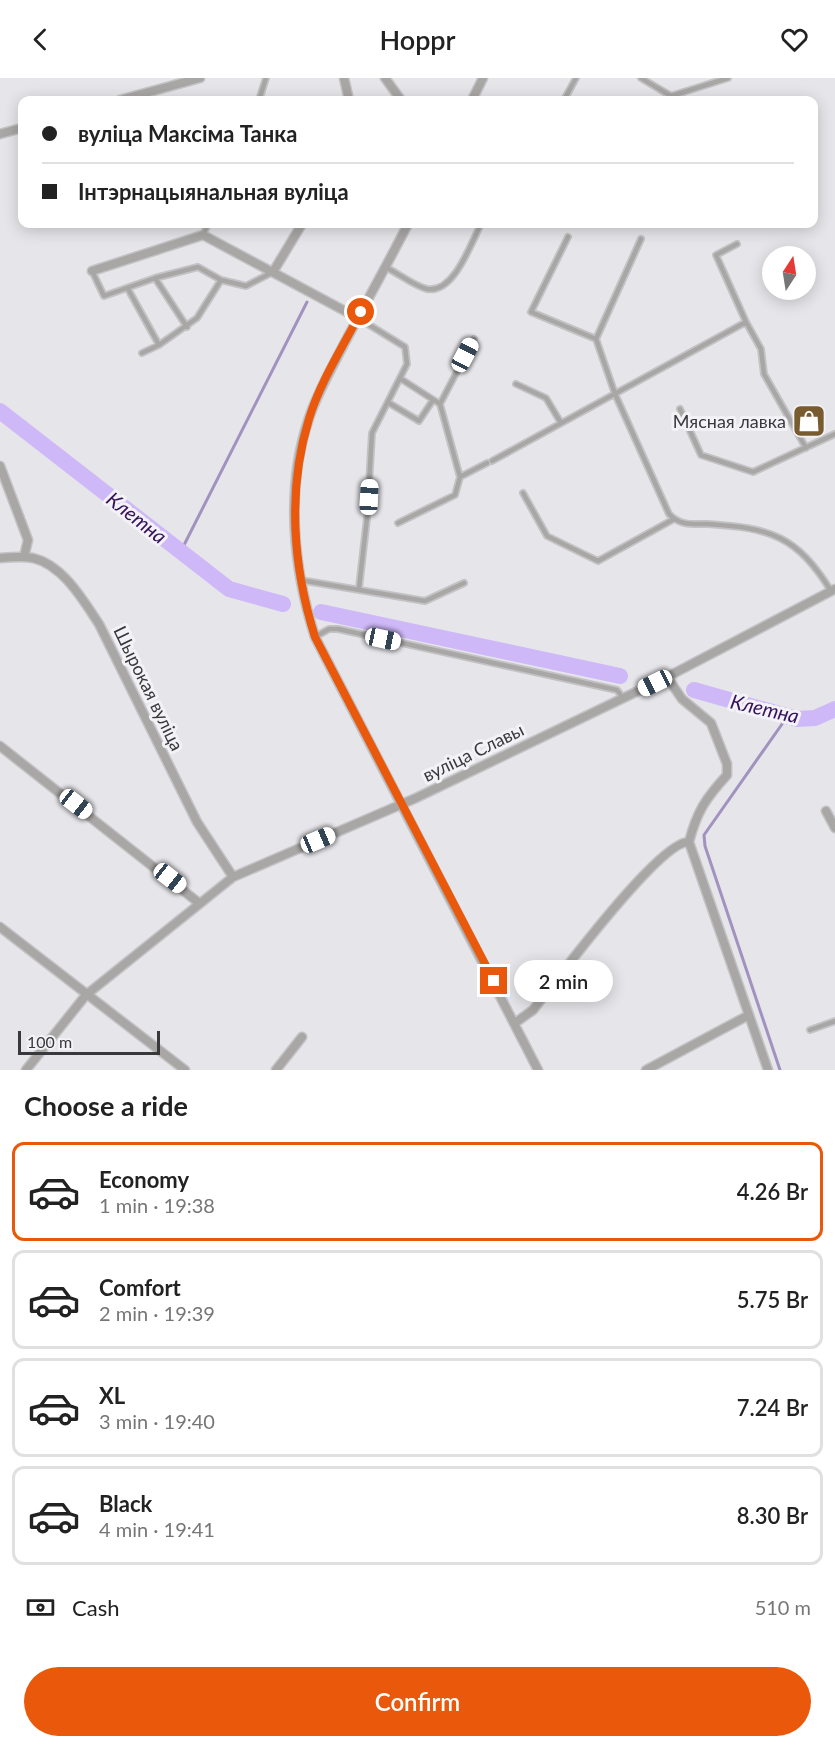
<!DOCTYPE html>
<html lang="en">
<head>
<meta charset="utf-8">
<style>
	body { margin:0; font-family:Lato,sans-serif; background:#f2f2f2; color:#222; height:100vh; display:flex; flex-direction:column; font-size:22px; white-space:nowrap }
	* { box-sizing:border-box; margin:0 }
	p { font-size:20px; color:#767676 }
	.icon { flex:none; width:33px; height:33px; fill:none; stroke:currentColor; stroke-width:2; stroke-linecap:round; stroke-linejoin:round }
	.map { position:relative; height:992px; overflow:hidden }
	.sheet { display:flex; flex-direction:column; background:#fff; flex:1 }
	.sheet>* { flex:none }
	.banner { position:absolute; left:18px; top:18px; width:800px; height:132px; border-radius:12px; box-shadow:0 3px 15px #0003; display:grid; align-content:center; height:132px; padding:0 24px; background:#fff }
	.needle { width:39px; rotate:12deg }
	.tools { position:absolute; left:762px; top:168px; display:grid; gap:12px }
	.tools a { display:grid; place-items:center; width:54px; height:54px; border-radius:50%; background:#fff; box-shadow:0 3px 15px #0003; font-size:30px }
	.scale { position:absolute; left:18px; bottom:15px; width:142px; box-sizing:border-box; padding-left:6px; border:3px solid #39393b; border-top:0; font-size:16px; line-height:21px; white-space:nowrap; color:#39393b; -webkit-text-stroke:4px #f3f2f6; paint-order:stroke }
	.end { position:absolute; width:27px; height:27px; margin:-14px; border:8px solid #ea580c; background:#fff; box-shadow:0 0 0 3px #fff }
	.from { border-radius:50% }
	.bubble { position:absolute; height:42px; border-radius:21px; background:#fff; box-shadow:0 3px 15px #0003; font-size:20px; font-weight:600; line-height:42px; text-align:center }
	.car { position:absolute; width:18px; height:36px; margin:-18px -9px; border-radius:8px; box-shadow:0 0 4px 2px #0007; background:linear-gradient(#fff 24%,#345 0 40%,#fff 0 76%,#345 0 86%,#fff 0) }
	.banner b { display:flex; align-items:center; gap:21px; height:57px; font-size:22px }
	.banner b+b { border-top:2px solid #e0e0e0 }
	.banner i { width:15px; height:15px; background:#222 }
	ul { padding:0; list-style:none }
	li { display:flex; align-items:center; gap:18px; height:99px; margin:0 12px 9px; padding:0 12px; border:3px solid #e0e0e0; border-radius:12px }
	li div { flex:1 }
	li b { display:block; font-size:22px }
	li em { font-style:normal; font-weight:600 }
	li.selected { border-color:#ea580c }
	li>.icon { width:54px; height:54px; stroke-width:1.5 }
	h2 { padding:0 24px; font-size:27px; line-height:72px }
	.pay { display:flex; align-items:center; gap:15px; height:66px; padding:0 24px; font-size:22px }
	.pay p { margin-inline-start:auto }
	.cta { display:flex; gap:12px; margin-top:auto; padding:12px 24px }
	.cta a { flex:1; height:69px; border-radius:36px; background:#ea580c; color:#fff; font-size:24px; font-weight:600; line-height:69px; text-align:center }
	header { display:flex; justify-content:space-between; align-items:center; height:78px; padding:0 24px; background:#fff; font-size:27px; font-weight:600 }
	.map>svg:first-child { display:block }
</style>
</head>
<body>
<header><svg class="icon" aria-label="back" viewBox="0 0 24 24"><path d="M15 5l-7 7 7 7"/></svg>Hoppr<svg class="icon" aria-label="heart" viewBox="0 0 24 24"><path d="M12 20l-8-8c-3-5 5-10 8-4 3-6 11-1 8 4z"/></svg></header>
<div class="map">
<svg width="835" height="992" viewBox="0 0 835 992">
	<rect width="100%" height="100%" fill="#e6e5e9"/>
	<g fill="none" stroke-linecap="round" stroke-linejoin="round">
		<path stroke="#a192bf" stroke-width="3" d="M181,473L307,224
			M780,992L705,768L704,757L787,639"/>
		<path stroke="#ceb8f8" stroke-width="16" d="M0,333L229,511L283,526
			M321,534L620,598
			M694,612L797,641L815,640L835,631"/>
		<g stroke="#c3c3c6" stroke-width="8">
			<path id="lane" d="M641,0L671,18L669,22
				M671,18L728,0
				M259,22L266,0
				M564,22L576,0
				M203,157L208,146
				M568,159L531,234L596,261
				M641,161L596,261L615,316L669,436C680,448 693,446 708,446C771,450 797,458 831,513
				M385,189C398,195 414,208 427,211C454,216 471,165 481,146
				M92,193L104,218L155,200L198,189L221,202L246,208L273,194
				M155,200L187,249
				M128,211L159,267
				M358,240L405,269L407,286L372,355L367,440L359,510
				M746,244L761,271L764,296L806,370
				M142,275L159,267L197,240L221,202
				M401,301L440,326
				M516,306L546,320L561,345
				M389,325L419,343L433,322
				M680,331L701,377L753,394L835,356
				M492,383L746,244L716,177L737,166
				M460,399L440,326L474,261
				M523,415L547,458L598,483L674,441
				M398,445L455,417L460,399L487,385
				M300,502L425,523L464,505
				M315,559L329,551H338L617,612L623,620
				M810,952L835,943"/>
		</g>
		<g stroke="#c3c3c6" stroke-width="11">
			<path id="street" d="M344,0L349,22
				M385,0L401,22
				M120,22L200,0
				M472,22L483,0
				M0,56L22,50
				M408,146C387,187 364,228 342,270C330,293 317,316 309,340C285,410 293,490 315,559L538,992
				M92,193L203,157L358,240
				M273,194L302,146
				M0,388L28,462L24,479
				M0,480C11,479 23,478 33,480C63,487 83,522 99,546L197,744L233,799
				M667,599L682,621L711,645L727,686V697C706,720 697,733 689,764L768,992
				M0,668L199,825
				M826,733L835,750
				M0,849L185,992
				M515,945L533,932C556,903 660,762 689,764
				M26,992L86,917L233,799L416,720L667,599L835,511
				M276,992L302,959
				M646,992L749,937"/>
		</g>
		<use href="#lane" stroke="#a8a7a5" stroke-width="4.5"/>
		<use href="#street" stroke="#a8a7a5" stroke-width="8"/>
	</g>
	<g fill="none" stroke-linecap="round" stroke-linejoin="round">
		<path stroke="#ea580c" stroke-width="8" d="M361,234C343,268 320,304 309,341C287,413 293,489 315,559L494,903"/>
	</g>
	<defs>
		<g id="shop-square" transform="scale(1.725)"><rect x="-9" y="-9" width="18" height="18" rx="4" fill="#785b2f" stroke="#f3f2f6"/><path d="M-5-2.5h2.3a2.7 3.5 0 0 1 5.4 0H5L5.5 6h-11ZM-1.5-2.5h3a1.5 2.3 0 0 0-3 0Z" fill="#fff"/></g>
	</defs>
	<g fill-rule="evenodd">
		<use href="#shop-square" x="809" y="343"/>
	</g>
	<g text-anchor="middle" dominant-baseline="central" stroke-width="6" stroke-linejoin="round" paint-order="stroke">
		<g font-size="18" fill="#39393b" stroke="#f3f2f6" text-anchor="end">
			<text x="786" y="343">Мясная лавка</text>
		</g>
		<g font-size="18" fill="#39393b" stroke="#f3f2f6">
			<text transform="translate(149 610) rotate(64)">Шырокая вуліца</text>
			<text transform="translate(473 674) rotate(-26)">вуліца Славы</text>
		</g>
		<g font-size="20" font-style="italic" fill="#35125b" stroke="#f3f2f6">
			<text transform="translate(137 439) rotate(38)">Клетна</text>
			<text transform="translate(765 630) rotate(13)">Клетна</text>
		</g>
	</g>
</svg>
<div class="tools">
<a><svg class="needle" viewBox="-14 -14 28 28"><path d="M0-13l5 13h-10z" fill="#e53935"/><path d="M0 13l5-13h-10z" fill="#767676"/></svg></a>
</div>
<div class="scale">100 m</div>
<i class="end from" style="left:361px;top:234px"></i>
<i class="end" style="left:494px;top:903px"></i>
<div class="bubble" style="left:514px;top:882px;width:99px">2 min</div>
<i class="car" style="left:465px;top:277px;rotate:28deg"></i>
<i class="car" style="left:369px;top:419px;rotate:3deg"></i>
<i class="car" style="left:383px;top:561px;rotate:102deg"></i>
<i class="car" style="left:655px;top:605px;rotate:244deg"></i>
<i class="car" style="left:76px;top:726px;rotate:128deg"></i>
<i class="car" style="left:318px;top:762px;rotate:67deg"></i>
<i class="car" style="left:170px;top:800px;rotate:128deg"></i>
<div class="banner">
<b><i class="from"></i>вуліца Максіма Танка</b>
<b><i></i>Інтэрнацыянальная вуліца</b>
</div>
</div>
<section class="sheet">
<h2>Choose a ride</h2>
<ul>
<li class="selected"><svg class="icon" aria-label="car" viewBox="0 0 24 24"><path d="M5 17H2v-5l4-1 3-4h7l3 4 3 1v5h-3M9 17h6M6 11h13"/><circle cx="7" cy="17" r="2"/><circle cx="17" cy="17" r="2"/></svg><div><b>Economy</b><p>1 min · 19:38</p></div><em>4.26 Br</em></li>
<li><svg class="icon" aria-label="car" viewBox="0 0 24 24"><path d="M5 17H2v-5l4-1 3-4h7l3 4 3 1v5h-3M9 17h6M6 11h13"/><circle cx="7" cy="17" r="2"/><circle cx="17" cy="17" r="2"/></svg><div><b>Comfort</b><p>2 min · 19:39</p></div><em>5.75 Br</em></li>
<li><svg class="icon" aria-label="car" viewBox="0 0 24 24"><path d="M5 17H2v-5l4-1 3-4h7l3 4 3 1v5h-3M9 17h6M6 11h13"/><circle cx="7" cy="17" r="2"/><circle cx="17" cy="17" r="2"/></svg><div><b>XL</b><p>3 min · 19:40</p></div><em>7.24 Br</em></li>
<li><svg class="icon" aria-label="car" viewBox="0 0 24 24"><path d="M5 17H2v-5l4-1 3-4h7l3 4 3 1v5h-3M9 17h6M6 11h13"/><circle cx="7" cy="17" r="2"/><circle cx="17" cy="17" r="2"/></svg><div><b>Black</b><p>4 min · 19:41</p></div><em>8.30 Br</em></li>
</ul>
<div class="pay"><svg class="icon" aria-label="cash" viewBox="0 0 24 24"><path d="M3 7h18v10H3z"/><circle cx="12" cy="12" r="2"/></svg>Cash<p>510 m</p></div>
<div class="cta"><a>Confirm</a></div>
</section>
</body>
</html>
